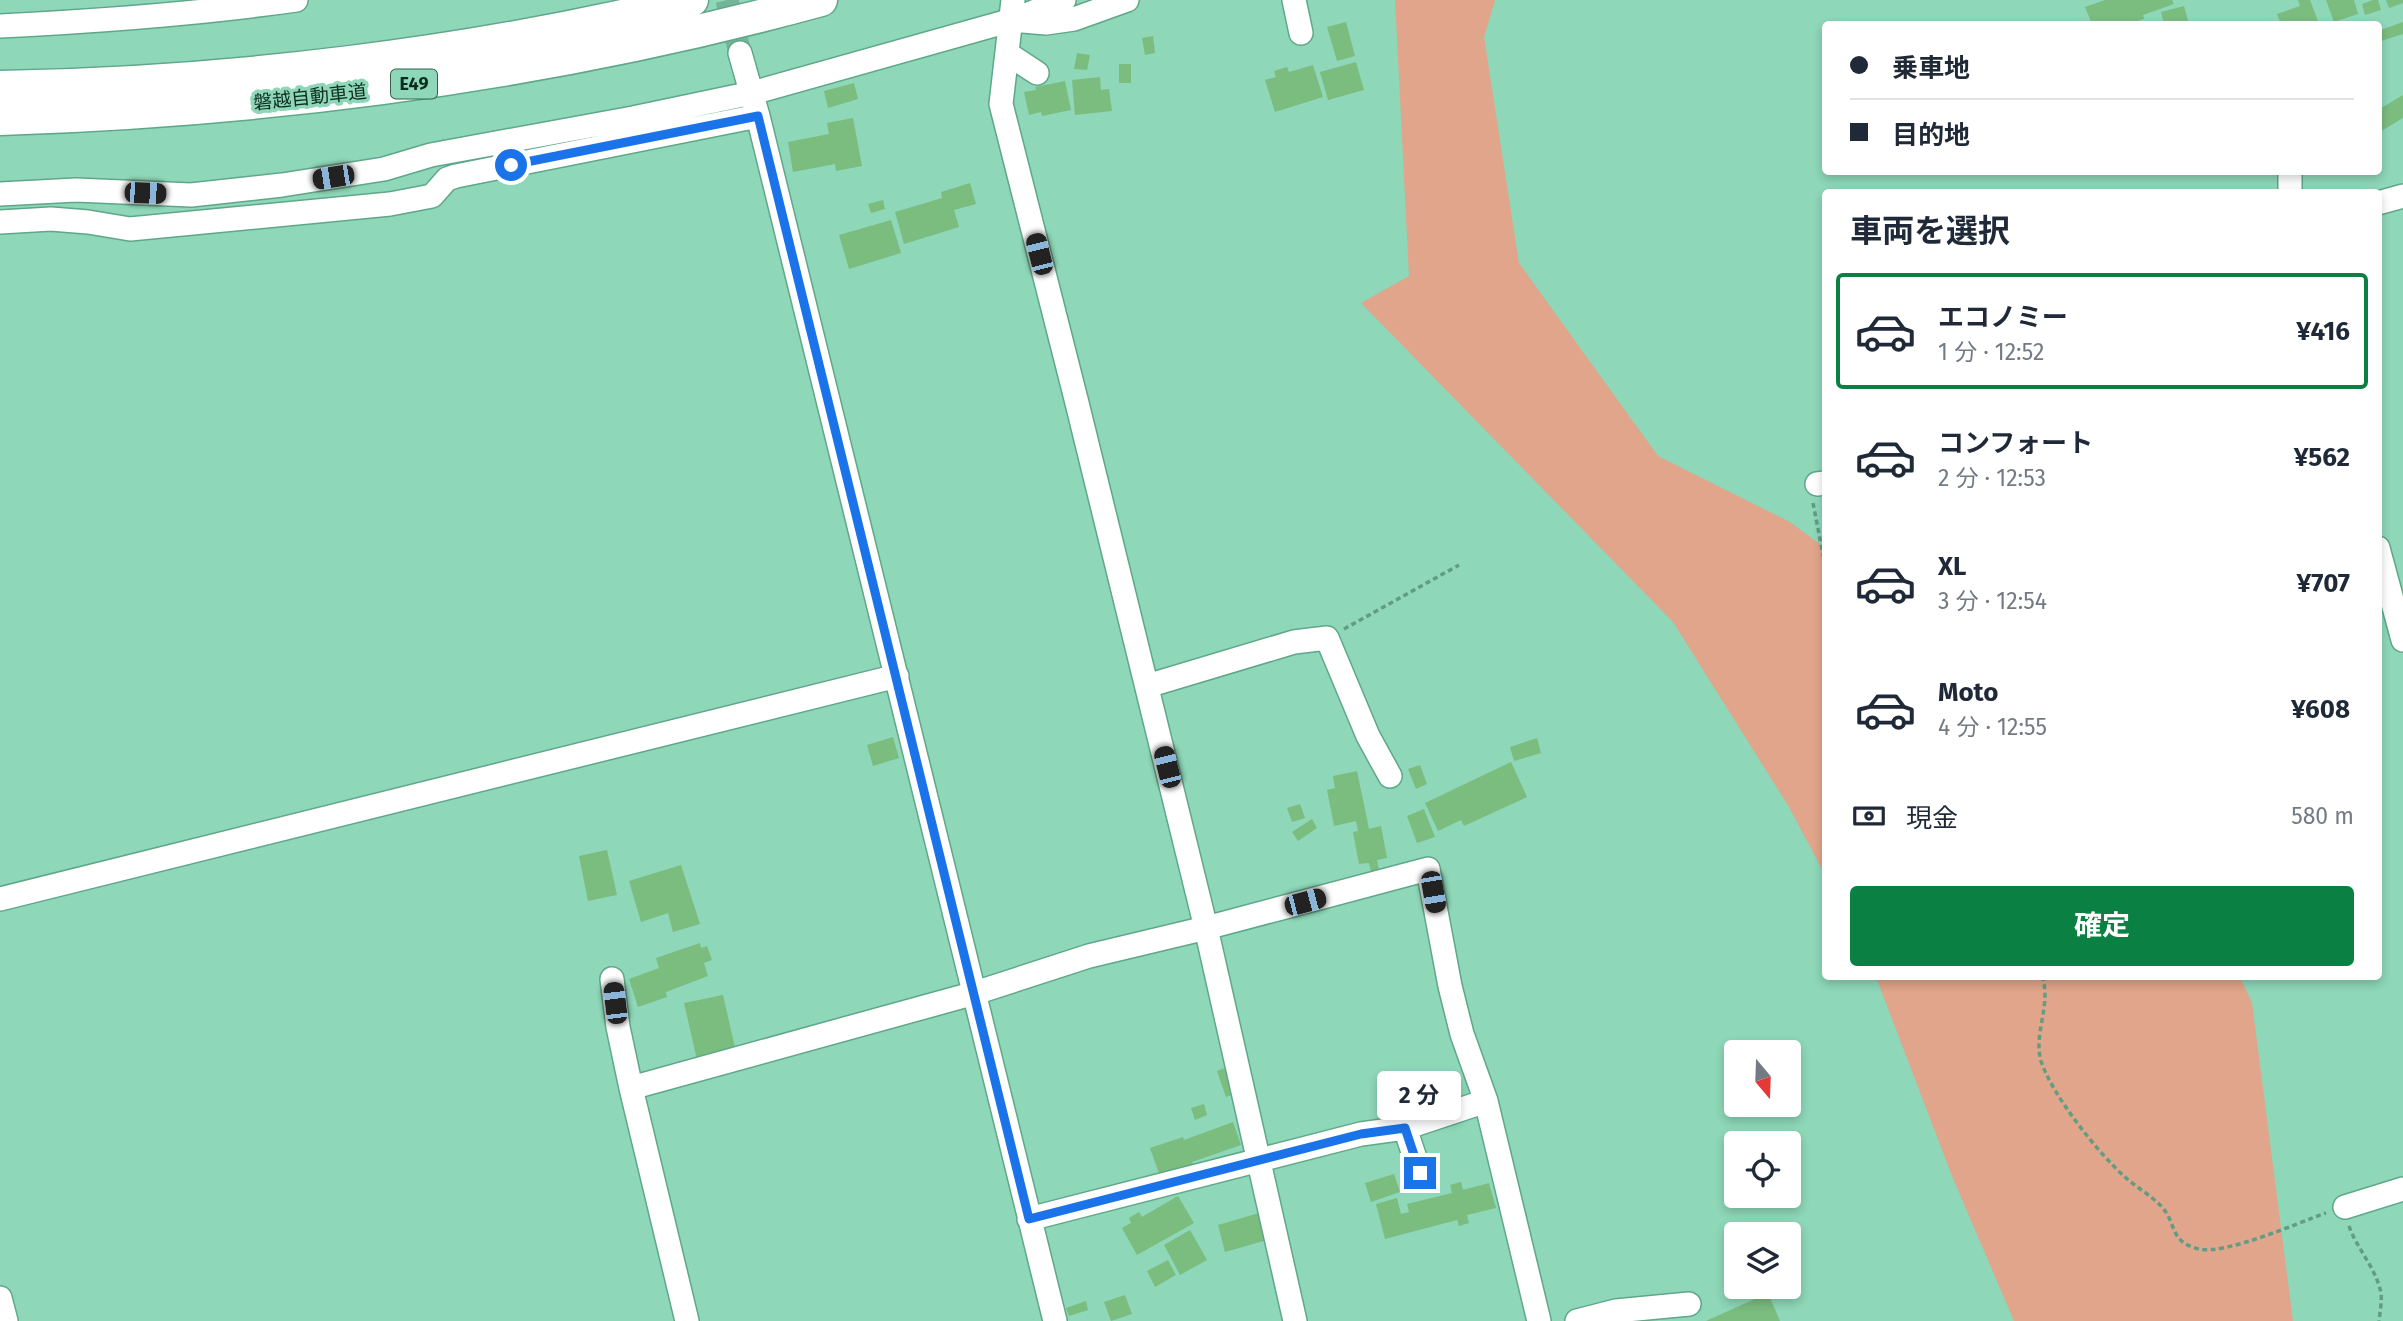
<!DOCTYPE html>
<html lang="ja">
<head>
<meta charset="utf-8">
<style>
	body { margin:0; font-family:"Fira Sans","Noto Sans JP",sans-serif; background:#f2f2f3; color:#1f2937; height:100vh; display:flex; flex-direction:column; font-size:26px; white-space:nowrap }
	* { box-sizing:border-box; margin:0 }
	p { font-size:23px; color:#747a83 }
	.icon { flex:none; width:38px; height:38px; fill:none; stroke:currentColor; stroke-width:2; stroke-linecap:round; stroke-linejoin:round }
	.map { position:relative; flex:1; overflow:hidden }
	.panel { position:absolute; left:1822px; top:189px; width:560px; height:791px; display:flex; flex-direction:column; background:#fff; border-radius:7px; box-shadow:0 4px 10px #0003 }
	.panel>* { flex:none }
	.banner { position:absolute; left:1822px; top:21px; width:560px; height:154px; border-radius:7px; box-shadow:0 4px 10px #0003; display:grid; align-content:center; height:154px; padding:0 28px; background:#fff }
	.needle { width:46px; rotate:161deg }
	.controls { position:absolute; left:1724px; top:1040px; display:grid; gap:14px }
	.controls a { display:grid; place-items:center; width:77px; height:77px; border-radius:7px; background:#fff; box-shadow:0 4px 10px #0003; font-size:35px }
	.end { position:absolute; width:32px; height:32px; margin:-16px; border:9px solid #1a73e8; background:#fff; box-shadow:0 0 0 4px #fff }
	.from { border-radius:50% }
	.bubble { position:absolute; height:49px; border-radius:7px; background:#fff; box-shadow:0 4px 10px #0003; font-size:23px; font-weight:700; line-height:49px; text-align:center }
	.car { position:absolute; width:21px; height:42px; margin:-21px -10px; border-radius:9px; box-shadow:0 0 5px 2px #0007; background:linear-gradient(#222 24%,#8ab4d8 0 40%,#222 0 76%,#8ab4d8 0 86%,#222 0) }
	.banner b { display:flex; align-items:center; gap:24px; height:66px; font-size:26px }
	.banner b+b { border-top:2px solid #e0e1e3 }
	.banner i { width:18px; height:18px; background:#1f2937 }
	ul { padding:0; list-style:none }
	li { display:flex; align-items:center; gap:21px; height:116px; margin:0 14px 10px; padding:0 14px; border:4px solid transparent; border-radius:7px }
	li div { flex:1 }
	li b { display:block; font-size:26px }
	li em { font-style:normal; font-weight:700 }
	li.on { border-color:#0b8043 }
	li>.icon { width:63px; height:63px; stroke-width:1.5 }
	h2 { padding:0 28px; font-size:32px; line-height:84px }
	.pay { display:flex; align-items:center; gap:18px; height:77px; padding:0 28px; font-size:26px }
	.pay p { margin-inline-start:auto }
	.primary-button { display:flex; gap:14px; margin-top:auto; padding:14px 28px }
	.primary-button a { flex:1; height:80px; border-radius:7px; background:#0b8043; color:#fff; font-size:28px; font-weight:700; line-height:80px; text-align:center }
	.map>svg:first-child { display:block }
</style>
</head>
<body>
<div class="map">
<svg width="2403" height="1321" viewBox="0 0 2403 1321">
	<rect width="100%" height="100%" fill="#8ed7b8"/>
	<path fill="#e0a58a" d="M1395,0H1495L1484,37L1519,263L1658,456L1790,522L1825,548V875L1789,807L1673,622L1361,303L1409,276Z
		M1876,977H2240L2252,1003L2293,1321H2014L1952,1176Z"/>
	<path fill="#7bbc7f" d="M2105,0H2172L2174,4L2143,15L2144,19L2127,24H2092L2085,7Z
		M2298,0H2310L2319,24H2281L2277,14L2300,6Z
		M2326,0H2354L2358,14L2334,22Z
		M2373,0H2378L2381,10L2365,15L2362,4Z
		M2386,0H2403V3L2389,8Z
		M2184,6L2189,24H2164L2161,12Z
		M1346,22L1355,56L1337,61L1327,27Z
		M2403,22V34L2378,42V31Z
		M1153,36L1155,53L1145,55L1142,38Z
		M1077,53L1090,55L1087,70L1074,69Z
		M1356,62L1364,90L1328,100L1320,72Z
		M1119,64H1131V83H1119Z
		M1313,65L1323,97L1275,112L1265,80L1276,77L1274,71L1287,67L1289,72Z
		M1100,77L1101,90L1109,89L1112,111L1075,115L1072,80Z
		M1065,81L1071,110L1042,116L1041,112L1029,115L1024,92L1036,90L1035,87Z
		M854,83L858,99L828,108L824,91Z
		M2403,95V118L2378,133V110Z
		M853,118L862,166L836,171L835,164L793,172L788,142L829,134L827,123Z
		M970,183L976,204L954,210L959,227L904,244L895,212L942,198L941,192Z
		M883,200L885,209L871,213L868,204Z
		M891,220L901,253L849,269L839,235Z
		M893,737L899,758L873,766L867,745Z
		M1537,738L1541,753L1514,761L1510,747Z
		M1511,762L1527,797L1464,826L1461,820L1438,831L1425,803Z
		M1420,765L1427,784L1416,789L1408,769Z
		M1357,771L1369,829L1381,826L1387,858L1377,860L1379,870L1371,872L1369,863L1359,864L1353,832L1358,831L1356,821L1334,826L1327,790L1335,788L1333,776Z
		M1300,804L1305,818L1292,822L1287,808Z
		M1424,809L1435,837L1417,843L1407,816Z
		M1312,819L1317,828L1298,841L1292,832Z
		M607,850L617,895L588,901L579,856Z
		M681,865L700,924L673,932L668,913L641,922L629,881Z
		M700,943L701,948L707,946L712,960L704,963L708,976L666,992L667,997L638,1007L629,979L659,968L656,958Z
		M723,995L736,1052L697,1060L684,1003Z
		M1228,1067L1237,1093L1226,1097L1217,1071Z
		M1204,1104L1207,1115L1195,1120L1191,1108Z
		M1233,1122L1241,1145L1192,1162L1194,1168L1161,1179L1150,1148L1183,1137L1184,1140Z
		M1394,1174L1400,1192L1371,1202L1365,1183Z
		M1461,1182L1463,1190L1489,1183L1496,1208L1467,1215L1469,1223L1459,1226L1457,1220L1385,1239L1376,1204L1397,1198L1401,1214L1409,1212L1407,1204L1452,1193L1450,1185Z
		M1178,1196L1194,1223L1137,1255L1122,1228L1131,1223L1129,1218L1139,1212L1142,1217Z
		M1259,1213L1267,1240L1225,1252L1218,1225Z
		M1190,1230L1207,1260L1180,1275L1164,1245Z
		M1168,1260L1176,1275L1155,1287L1147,1271Z
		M1768,1293L1780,1321H1706Z
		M1125,1295L1132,1314L1111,1321L1104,1302Z
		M1086,1301L1088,1310L1069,1316L1066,1308Z"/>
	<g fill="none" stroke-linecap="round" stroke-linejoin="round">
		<path stroke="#74b59a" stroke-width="23" stroke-dasharray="23 11" stroke-linecap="butt" d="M727,0L740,53"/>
		<g stroke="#5fa789" stroke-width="26">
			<path id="minor" d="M1013,0L1001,104L1077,403L1206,928L1295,1321
				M1294,0L1301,33
				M1018,18L1064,0
				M0,26C99,21 198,14 296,0
				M740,53L758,116L1055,1321
				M1008,54L1037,73
				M2290,192V172
				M0,194L76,190L191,195L282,185L384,169L431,155L633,118L752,93L1012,20L1046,23L1074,19L1127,0
				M2378,203L2403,196
				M0,222L51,219L88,222L130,229L390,204L432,196L447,179L456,176L758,116
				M1817,484L1825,483
				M2378,548L2403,640
				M1147,686L1294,642L1327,638L1368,736L1390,776
				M0,899L897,676
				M612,979L618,1027L631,1088
				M1405,1128L1420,1173
				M2345,1207L2403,1189
				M1029,1219L1361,1134L1405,1128L1486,1101
				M0,1298L6,1321
				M687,1321L631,1088L975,993L1089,956L1206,928L1428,869L1450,986L1462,1034L1486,1101L1539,1321
				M1577,1321L1616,1311L1689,1304"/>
		</g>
		<g stroke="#5fa789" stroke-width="35">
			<path id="highway" d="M0,87C229,83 470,54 692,0
				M0,119C278,110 552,74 821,0"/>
		</g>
		<path stroke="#619c83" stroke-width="3.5" stroke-dasharray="5 3.5" stroke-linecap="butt" d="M1813,503L1825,565
			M1344,629L1459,565
			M2042,976C2052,1004 2033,1034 2041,1061C2052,1095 2098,1153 2125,1177C2137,1188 2152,1196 2162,1207C2177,1224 2169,1242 2199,1249C2226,1255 2297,1223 2326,1213
			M2349,1226C2357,1249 2376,1268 2381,1293C2382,1301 2380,1312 2379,1321"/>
		<use href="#minor" stroke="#fff" stroke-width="23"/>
		<use href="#highway" stroke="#fff" stroke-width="32"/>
	</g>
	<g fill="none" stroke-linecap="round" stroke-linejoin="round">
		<path stroke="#1a73e8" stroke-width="9" d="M511,165L758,116L1029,1219L1361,1134L1405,1128L1420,1173"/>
	</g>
	<g text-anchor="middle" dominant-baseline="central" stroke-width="7" stroke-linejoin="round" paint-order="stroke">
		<rect fill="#8ed7b8" stroke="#34604e" stroke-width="2" x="391" y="69.5" width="46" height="29" rx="5"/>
		<g font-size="18" font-weight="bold" fill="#0e2d21">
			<text x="414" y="84">E49</text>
		</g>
		<g font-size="19" fill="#0e2d21" stroke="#8ed7b8">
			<text transform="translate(310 97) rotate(-6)">磐越自動車道</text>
		</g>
	</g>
</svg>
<div class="controls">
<a><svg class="needle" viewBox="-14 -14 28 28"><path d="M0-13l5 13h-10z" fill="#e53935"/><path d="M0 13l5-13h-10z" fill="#747a83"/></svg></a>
<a><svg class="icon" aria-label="locate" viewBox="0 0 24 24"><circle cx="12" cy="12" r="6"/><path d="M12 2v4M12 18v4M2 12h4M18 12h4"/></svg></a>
<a><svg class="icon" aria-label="layers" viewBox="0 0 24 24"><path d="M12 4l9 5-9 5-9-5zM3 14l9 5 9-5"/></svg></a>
</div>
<i class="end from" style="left:511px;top:165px"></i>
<i class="end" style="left:1420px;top:1173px"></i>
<div class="bubble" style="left:1377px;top:1071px;width:84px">2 分</div>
<i class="car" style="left:333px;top:177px;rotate:261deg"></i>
<i class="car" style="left:145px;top:193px;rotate:92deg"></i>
<i class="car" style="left:1039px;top:254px;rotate:346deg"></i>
<i class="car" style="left:1167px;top:767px;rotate:346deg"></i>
<i class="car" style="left:1433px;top:892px;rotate:170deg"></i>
<i class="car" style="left:1305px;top:902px;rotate:75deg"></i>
<i class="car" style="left:615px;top:1003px;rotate:353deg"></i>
<div class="banner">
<b><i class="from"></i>乗車地</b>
<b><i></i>目的地</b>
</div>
<section class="panel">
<h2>車両を選択</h2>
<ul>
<li class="on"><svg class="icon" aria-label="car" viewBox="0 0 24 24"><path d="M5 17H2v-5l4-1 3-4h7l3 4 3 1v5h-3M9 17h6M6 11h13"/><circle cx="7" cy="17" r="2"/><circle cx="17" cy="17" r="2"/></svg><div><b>エコノミー</b><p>1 分 · 12:52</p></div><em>¥416</em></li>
<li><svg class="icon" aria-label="car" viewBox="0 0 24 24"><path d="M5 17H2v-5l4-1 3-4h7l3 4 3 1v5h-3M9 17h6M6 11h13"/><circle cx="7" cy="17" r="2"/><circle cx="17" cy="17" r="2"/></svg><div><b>コンフォート</b><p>2 分 · 12:53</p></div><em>¥562</em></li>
<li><svg class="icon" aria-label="car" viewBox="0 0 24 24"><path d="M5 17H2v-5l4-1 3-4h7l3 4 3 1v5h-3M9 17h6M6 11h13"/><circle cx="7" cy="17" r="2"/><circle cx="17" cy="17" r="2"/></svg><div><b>XL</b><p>3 分 · 12:54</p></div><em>¥707</em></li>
<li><svg class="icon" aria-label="car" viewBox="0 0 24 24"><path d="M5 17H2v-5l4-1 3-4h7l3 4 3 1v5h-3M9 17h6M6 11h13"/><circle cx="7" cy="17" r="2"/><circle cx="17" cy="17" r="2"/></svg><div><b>Moto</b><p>4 分 · 12:55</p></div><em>¥608</em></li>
</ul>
<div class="pay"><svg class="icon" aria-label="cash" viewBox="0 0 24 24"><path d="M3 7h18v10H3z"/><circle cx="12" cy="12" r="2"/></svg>現金<p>580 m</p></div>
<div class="primary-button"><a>確定</a></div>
</section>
</div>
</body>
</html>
